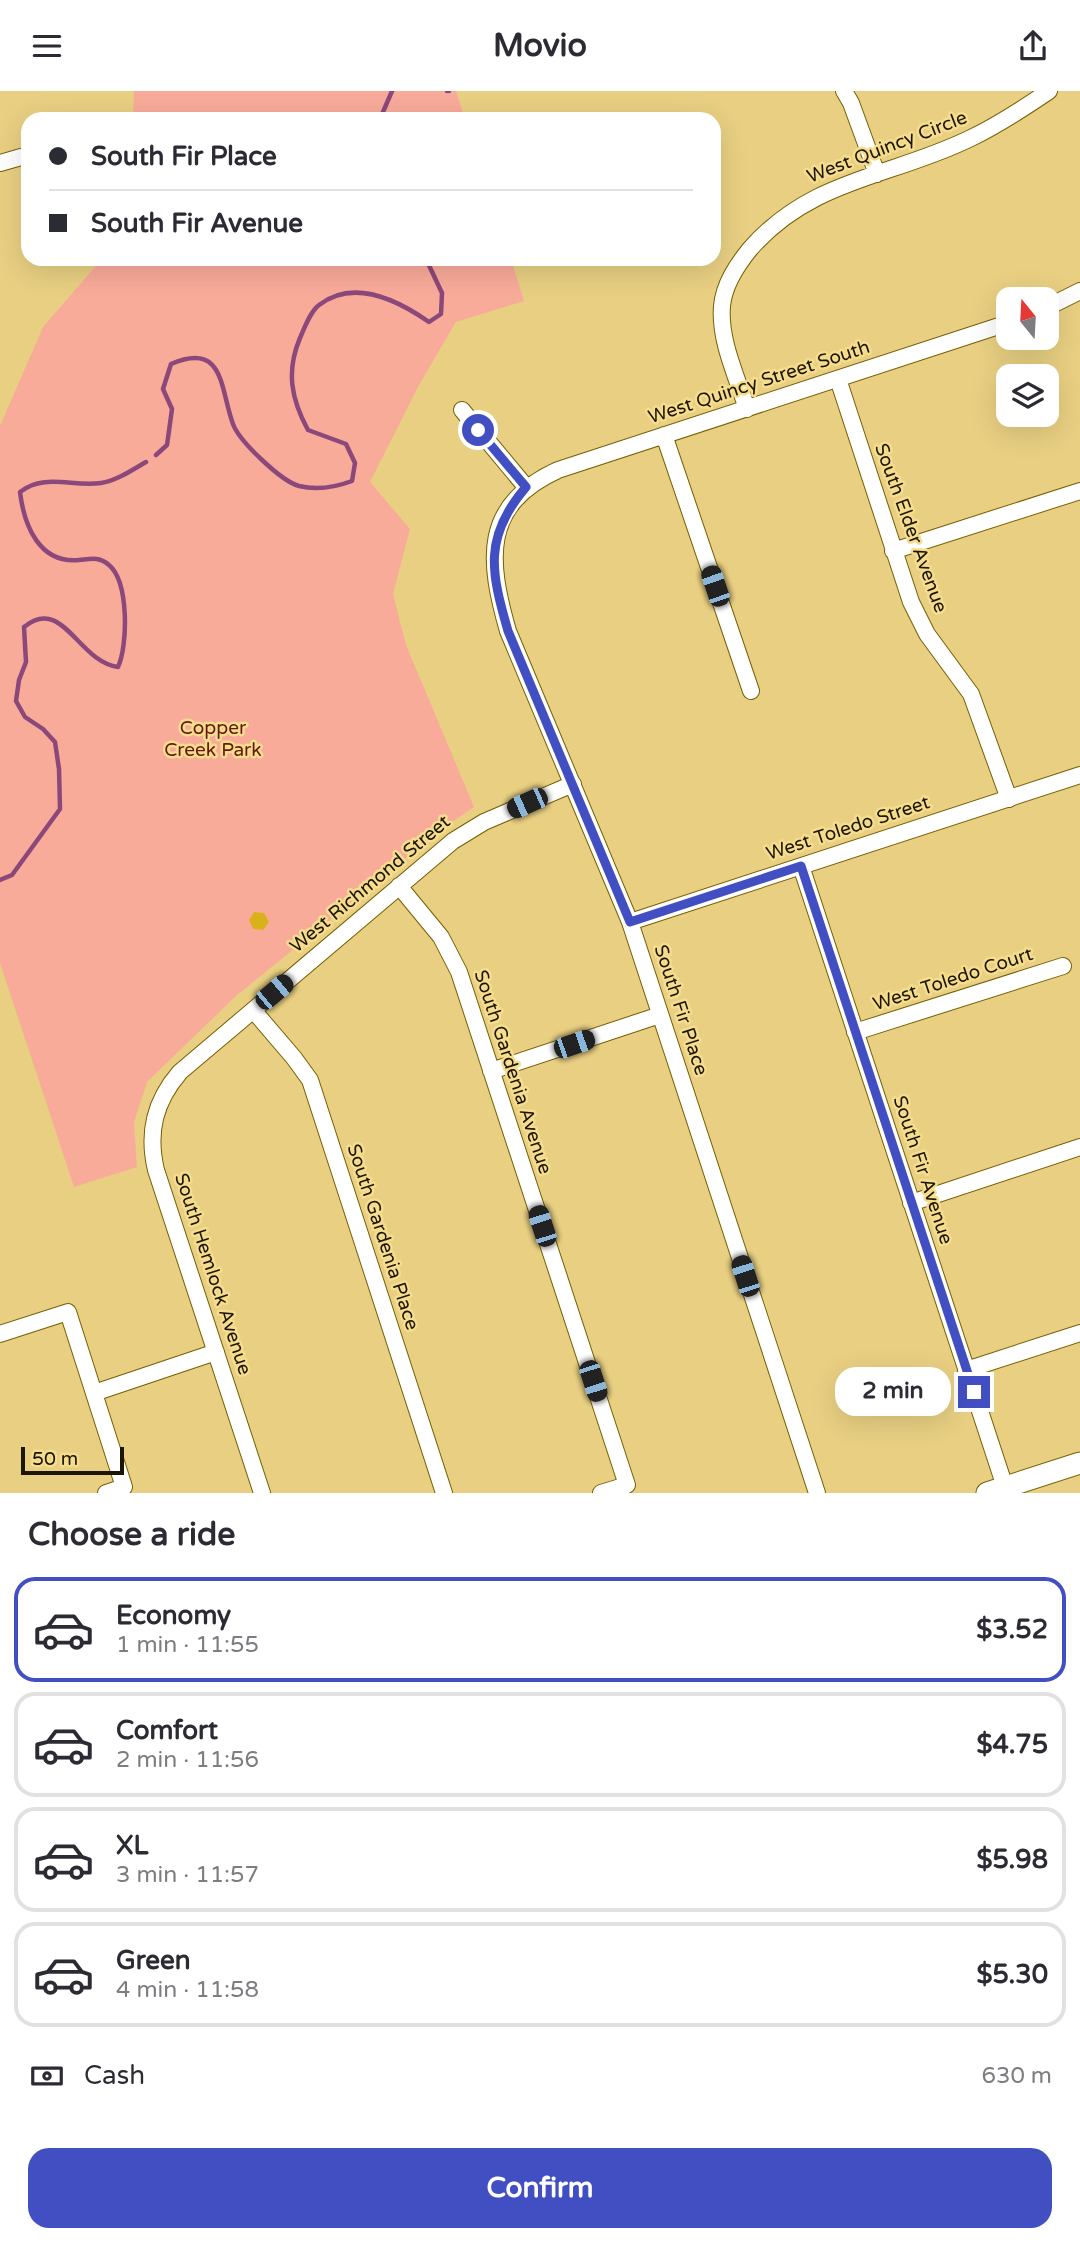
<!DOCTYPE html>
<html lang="en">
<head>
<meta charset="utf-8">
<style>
	body { margin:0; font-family:"Varela Round",sans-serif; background:#f7f7f7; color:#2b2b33; height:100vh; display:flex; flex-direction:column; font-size:26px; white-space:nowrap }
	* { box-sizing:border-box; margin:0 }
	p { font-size:23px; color:#7c7c81 }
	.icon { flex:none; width:38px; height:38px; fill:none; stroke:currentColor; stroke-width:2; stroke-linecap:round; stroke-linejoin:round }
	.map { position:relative; height:1402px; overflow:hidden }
	.panel { display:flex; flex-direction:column; background:#fff; flex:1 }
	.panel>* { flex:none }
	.top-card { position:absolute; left:21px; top:21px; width:700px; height:154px; border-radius:21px; box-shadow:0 7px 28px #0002; display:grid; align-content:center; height:154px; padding:0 28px; background:#fff }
	.needle { width:46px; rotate:342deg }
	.controls { position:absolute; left:996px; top:196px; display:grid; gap:14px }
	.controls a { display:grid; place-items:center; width:63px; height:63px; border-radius:14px; background:#fff; box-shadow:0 7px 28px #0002; font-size:35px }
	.scale { position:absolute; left:21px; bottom:18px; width:103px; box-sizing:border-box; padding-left:7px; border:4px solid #1c1500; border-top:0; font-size:19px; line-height:24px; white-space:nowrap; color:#1c1500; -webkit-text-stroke:5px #f6dd8e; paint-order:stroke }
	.end { position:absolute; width:32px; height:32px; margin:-16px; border:9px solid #414fc3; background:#fff; box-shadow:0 0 0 4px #fff }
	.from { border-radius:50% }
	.bubble { position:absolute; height:49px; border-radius:21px; background:#fff; box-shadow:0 7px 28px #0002; font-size:23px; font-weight:700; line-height:49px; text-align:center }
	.car { position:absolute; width:21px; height:42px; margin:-21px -10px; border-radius:9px; box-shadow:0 0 5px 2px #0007; background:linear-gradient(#222 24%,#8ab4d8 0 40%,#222 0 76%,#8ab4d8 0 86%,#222 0) }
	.top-card b { display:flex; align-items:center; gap:24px; height:66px; font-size:26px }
	.top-card b+b { border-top:2px solid #e1e1e2 }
	.top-card i { width:18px; height:18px; background:#2b2b33 }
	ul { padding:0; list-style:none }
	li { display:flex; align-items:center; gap:21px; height:105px; margin:0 14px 10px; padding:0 14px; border:4px solid #e1e1e2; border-radius:21px }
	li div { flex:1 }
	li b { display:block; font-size:26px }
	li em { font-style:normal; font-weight:700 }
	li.selected { border-color:#414fc3 }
	li>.icon { width:63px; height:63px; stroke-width:1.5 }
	h2 { padding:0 28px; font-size:32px; line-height:84px }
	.pay { display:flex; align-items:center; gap:18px; height:77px; padding:0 28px; font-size:26px }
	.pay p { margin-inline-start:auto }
	.action { display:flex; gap:14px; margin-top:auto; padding:14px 28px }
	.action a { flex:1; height:80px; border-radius:21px; background:#414fc3; color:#fff; font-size:28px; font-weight:700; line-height:80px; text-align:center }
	header { display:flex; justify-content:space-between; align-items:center; height:91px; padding:0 28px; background:#fff; font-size:32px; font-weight:700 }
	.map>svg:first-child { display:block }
</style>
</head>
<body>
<header><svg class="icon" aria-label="menu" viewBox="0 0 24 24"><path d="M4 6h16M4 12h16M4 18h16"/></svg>Movio<svg class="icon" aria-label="share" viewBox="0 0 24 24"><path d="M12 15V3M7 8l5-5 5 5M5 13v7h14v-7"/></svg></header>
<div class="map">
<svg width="1080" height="1402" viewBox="0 0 1080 1402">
	<rect width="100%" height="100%" fill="#e8cf82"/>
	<path fill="#f9ab9a" d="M134,0H456L465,28H133Z
		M102,168H511L524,210L456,231L419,294L370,391L410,438L393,503L406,554L474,716L446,735L237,904L147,991L134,1031L137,1076L74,1096L0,872V335L43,236Z"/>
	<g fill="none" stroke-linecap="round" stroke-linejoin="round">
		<path stroke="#8b487a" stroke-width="4.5" d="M447,0H449
			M380,28L392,0
			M156,364L167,354L172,318L163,298L171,273C225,250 220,298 233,333C239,350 281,390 299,395C316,399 336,396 352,390L355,372L346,353L308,339C291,308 286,280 300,247C305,236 310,221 319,214C354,187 399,210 429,231L441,223L442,202L426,168
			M0,789L12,784L60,718L59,678L55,651L43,638L25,626L16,610L19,589L26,571L24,536C63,504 78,571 118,576C128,554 129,491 109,474C99,465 90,468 79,469C39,473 24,434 20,401C44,382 72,396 101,392C116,390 132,379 146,371"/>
	</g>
	<path fill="#d9b21a" d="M254,821L264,822L269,831L263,839L253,838L249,829Z"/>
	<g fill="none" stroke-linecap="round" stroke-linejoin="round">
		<g stroke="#765f00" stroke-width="18">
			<path id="street" d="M844,0L851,12L877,83
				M0,72L21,66
				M1046,217L1080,200
				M838,288L911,511L927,543L971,603L1009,708
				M747,318C737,286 719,249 722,215C724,193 737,174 750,158C812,87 892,86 971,47C998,34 1024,17 1049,0
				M462,319L526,396
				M664,344L751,600
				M893,460L1080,400
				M801,775L1005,1396
				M399,795L441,846L459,881L627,1394L601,1402
				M630,831L1080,684
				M253,919L294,967L310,989L444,1402
				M855,941L1063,875
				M491,980L660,924
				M911,1112L1080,1056
				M0,1243L68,1221L124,1396L106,1402
				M966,1279L1080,1242
				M94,1302L216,1261
				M262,1402L156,1079C147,1041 155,1010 180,981L453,750L484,731L573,693
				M817,1402L630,831L508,540C488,470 481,414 558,379L1008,232"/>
		</g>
		<g stroke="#765f00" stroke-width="23">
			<path id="secondary" d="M987,1402L1080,1372"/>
		</g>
		<use href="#street" stroke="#fff" stroke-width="16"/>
		<use href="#secondary" stroke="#fff" stroke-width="21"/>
	</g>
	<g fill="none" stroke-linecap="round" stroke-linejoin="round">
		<path stroke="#414fc3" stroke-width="9" d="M478,339L526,396C483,446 491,481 508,540L630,831L801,775L974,1301"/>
	</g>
	<g text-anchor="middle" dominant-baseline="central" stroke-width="5" stroke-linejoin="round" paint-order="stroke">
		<g font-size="19" fill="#1c1500" stroke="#f6dd8e">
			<text transform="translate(887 56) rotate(-21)">West Quincy Circle</text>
			<text transform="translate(759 291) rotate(-18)">West Quincy Street South</text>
			<text transform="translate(911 437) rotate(70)">South Elder Avenue</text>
			<text transform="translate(848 737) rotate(-18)">West Toledo Street</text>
			<text transform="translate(370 793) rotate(-40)">West Richmond Street</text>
			<text transform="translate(953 888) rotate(-18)">West Toledo Court</text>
			<text transform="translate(681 919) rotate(72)">South Fir Place</text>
			<text transform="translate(513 981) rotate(72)">South Gardenia Avenue</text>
			<text transform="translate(923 1079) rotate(72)">South Fir Avenue</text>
			<text transform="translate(383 1146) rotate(72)">South Gardenia Place</text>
			<text transform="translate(213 1183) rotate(72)">South Hemlock Avenue</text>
		</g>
		<g font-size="19" fill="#64180b" stroke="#f6dd8e">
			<text x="213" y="637">Copper<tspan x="213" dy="22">Creek Park</tspan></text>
		</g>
	</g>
</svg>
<div class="controls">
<a><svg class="needle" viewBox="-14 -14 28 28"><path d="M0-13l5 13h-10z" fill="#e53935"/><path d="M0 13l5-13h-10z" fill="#7c7c81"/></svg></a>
<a><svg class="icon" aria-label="layers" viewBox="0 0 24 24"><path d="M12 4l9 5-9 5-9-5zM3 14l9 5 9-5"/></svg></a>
</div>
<div class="scale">50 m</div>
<i class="end from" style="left:478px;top:339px"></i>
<i class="end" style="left:974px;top:1301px"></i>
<div class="bubble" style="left:835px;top:1276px;width:116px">2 min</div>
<i class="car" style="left:715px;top:495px;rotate:341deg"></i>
<i class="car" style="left:527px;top:712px;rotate:246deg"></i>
<i class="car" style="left:274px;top:901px;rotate:50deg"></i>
<i class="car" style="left:574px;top:953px;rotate:71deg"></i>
<i class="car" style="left:542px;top:1135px;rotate:342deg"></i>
<i class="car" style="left:745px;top:1185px;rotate:342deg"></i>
<i class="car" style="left:593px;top:1290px;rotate:162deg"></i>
<div class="top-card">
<b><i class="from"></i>South Fir Place</b>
<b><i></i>South Fir Avenue</b>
</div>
</div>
<section class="panel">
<h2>Choose a ride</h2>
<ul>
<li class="selected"><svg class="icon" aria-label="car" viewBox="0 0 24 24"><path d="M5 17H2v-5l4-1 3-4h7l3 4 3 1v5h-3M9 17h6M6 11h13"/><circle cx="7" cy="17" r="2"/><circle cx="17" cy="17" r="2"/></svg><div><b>Economy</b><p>1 min · 11:55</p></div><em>$3.52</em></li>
<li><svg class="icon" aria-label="car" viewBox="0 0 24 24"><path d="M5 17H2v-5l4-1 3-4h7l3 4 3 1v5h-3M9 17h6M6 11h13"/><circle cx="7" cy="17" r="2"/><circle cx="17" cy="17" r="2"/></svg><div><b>Comfort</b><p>2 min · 11:56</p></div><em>$4.75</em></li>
<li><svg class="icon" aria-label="car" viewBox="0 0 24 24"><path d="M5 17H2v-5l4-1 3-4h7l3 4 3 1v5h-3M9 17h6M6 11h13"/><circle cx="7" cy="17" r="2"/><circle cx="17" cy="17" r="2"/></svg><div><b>XL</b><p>3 min · 11:57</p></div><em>$5.98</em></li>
<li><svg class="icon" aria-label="car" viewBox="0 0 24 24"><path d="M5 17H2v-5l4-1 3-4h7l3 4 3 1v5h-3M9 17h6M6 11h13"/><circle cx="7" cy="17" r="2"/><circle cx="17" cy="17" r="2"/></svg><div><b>Green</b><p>4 min · 11:58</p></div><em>$5.30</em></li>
</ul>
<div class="pay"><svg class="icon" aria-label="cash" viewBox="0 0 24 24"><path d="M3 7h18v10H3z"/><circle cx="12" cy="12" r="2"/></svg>Cash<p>630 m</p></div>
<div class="action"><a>Confirm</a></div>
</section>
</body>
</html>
